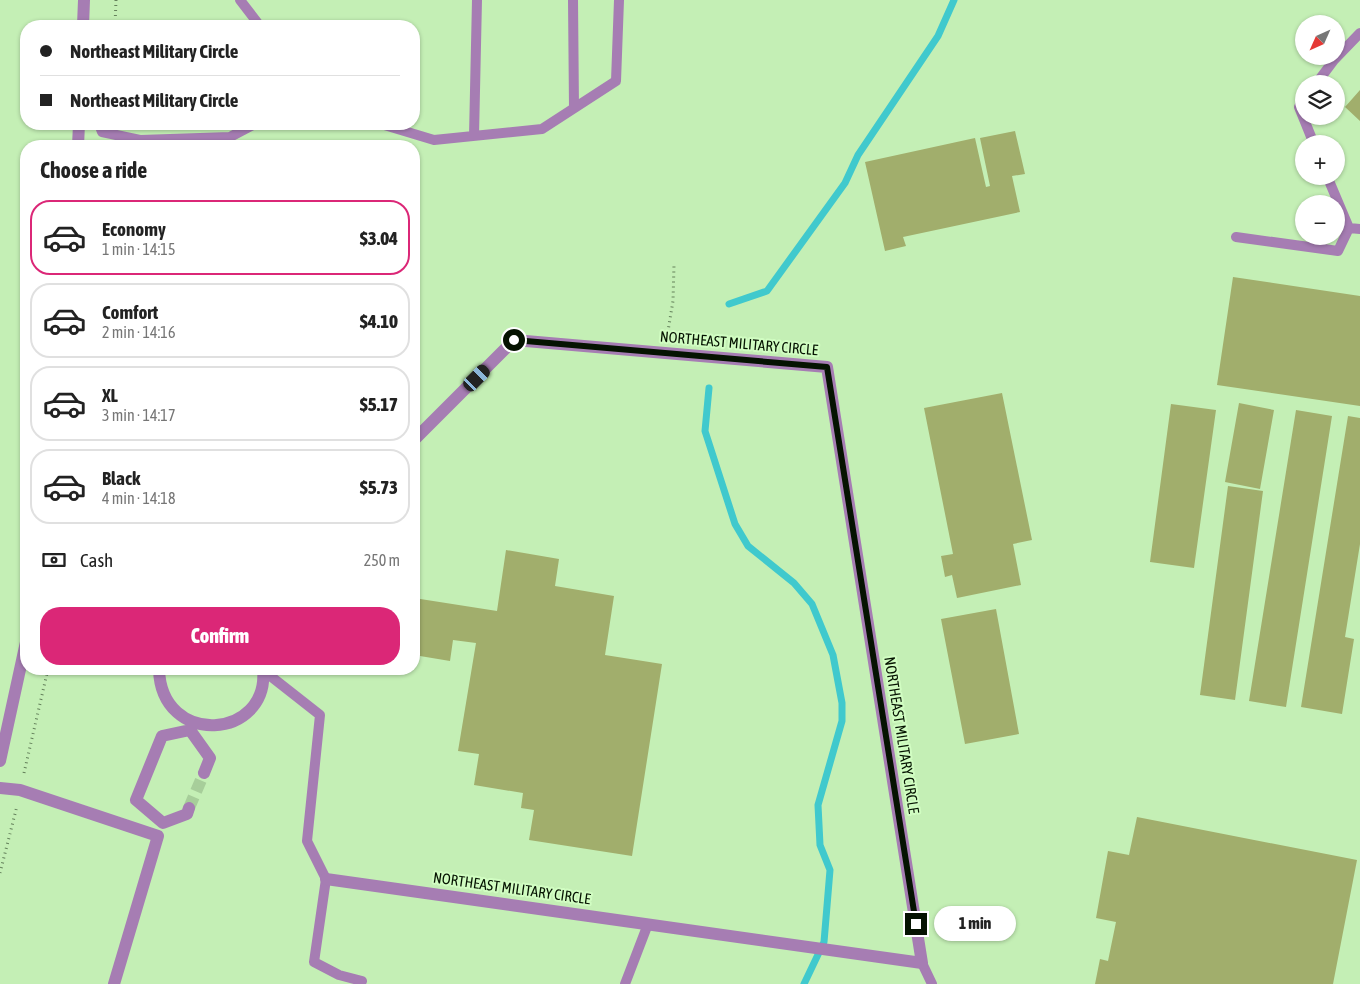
<!DOCTYPE html>
<html lang="en">
<head>
<meta charset="utf-8">
<style>
	body { margin:0; font-family:"Asap Condensed",sans-serif; background:#f2f2f2; color:#222; height:100vh; display:flex; flex-direction:column; font-size:19px; white-space:nowrap }
	* { box-sizing:border-box; margin:0 }
	p { font-size:16px; color:#767676 }
	.icon { flex:none; width:28px; height:28px; fill:none; stroke:currentColor; stroke-width:2; stroke-linecap:round; stroke-linejoin:round }
	.map { position:relative; flex:1; overflow:hidden }
	.panel { position:absolute; left:20px; top:140px; width:400px; height:535px; display:flex; flex-direction:column; background:#fff; border-radius:20px; box-shadow:0 1px 4px #0004 }
	.panel>* { flex:none }
	.hud { position:absolute; left:20px; top:20px; width:400px; height:110px; border-radius:20px; box-shadow:0 1px 4px #0004; display:grid; align-content:center; height:110px; padding:0 20px; background:#fff }
	.needle { width:32px; rotate:225deg }
	.buttons { position:absolute; left:1295px; top:15px; display:grid; gap:10px }
	.buttons a { display:grid; place-items:center; width:50px; height:50px; border-radius:50%; background:#fff; box-shadow:0 1px 4px #0004; font-size:25px }
	.end { position:absolute; width:22px; height:22px; margin:-11px; border:6px solid #051301; background:#fff; box-shadow:0 0 0 2px #fff }
	.from { border-radius:50% }
	.bubble { position:absolute; height:35px; border-radius:18px; background:#fff; box-shadow:0 1px 4px #0004; font-size:16px; font-weight:800; line-height:35px; text-align:center }
	.car { position:absolute; width:15px; height:30px; margin:-15px -8px; border-radius:6px; box-shadow:0 0 4px 1px #0007; background:linear-gradient(#222 24%,#8ab4d8 0 40%,#222 0 76%,#8ab4d8 0 86%,#222 0) }
	.hud b { display:flex; align-items:center; gap:18px; height:48px; font-size:19px }
	.hud b+b { border-top:1px solid #e0e0e0 }
	.hud i { width:12px; height:12px; background:#222 }
	ul { padding:0; list-style:none }
	li { display:flex; align-items:center; gap:15px; height:75px; margin:0 10px 8px; padding:0 10px; border:2px solid #e0e0e0; border-radius:20px }
	li div { flex:1 }
	li b { display:block; font-size:19px }
	li em { font-style:normal; font-weight:800 }
	li.on { border-color:#db2777 }
	li>.icon { width:45px; height:45px; stroke-width:1.5 }
	h2 { padding:0 20px; font-size:22px; line-height:60px }
	.pay { display:flex; align-items:center; gap:12px; height:55px; padding:0 20px; font-size:19px }
	.pay p { margin-inline-start:auto }
	.primary-button { display:flex; gap:10px; margin-top:auto; padding:10px 20px }
	.primary-button a { flex:1; height:58px; border-radius:20px; background:#db2777; color:#fff; font-size:20px; font-weight:800; line-height:58px; text-align:center }
	.map>svg:first-child { display:block }
</style>
</head>
<body>
<div class="map">
<svg width="1360" height="984" viewBox="0 0 1360 984">
	<rect width="100%" height="100%" fill="#c4efb5"/>
	<g fill="none" stroke-linecap="round" stroke-linejoin="round">
		<path stroke="#40c9cd" stroke-width="7" d="M729,304L767,291L845,183L858,155L938,36L954,0
			M709,388L705,431L735,524L748,546L794,583L812,604L833,655L842,703V721L818,805L820,845L830,870L824,942L804,984"/>
	</g>
	<path fill="#a1ae6c" d="M1360,90V121L1345,107Z
		M1015,131L1025,174L1012,176L1020,212L903,237L906,246L885,251L865,162L975,138L986,187L990,186L980,138Z
		M1233,277L1360,296V406L1217,385Z
		M1002,393L1032,540L1013,544L1021,585L957,598L952,575L945,577L941,556L953,554L924,408Z
		M1239,403L1274,410L1260,489L1225,482Z
		M1171,404L1216,410L1194,568L1150,562Z
		M1296,410L1332,416L1286,707L1249,701Z
		M1348,416L1360,418V544L1345,637L1354,639L1342,714L1301,707Z
		M1228,486L1263,491L1235,700L1200,695Z
		M506,550L559,559L555,586L614,596L605,655L662,664L632,856L529,840L534,810L521,808L523,793L474,785L479,754L458,751L476,643L453,640L450,661L414,655V598L497,611Z
		M996,609L1019,734L965,744L941,619Z
		M1137,817L1357,860L1333,984H1095L1100,959L1108,961L1116,922L1096,918L1108,851L1129,855Z"/>
	<g fill="none" stroke-linecap="round" stroke-linejoin="round">
		<path stroke="#a7ce9a" stroke-width="12" stroke-dasharray="12 6" stroke-linecap="butt" d="M189,808L204,773"/>
		<path stroke="#64815b" stroke-width="3" stroke-dasharray="1 4" stroke-linecap="butt" d="M115,26L116,0
			M667,337L673,301L674,265
			M24,773L48,669
			M0,873L17,806"/>
		<path stroke="#a67db3" stroke-width="10" d="M240,0L260,26
			M573,0L574,108
			M1316,84L1334,60L1360,33
			M1304,100L1299,107L1314,144
			M99,124L102,132L140,140L230,137L255,124
			M381,124L434,140L542,129L616,81L619,0
			M474,136L477,0
			M1327,176L1349,228L1360,229
			M1236,237L1338,251L1349,228
			M264,671L320,715L307,841L326,879L314,962L339,975L362,981
			M922,963L932,984
			M625,984L648,924"/>
		<path stroke="#a67db3" stroke-width="12" d="M159,669C161,748 270,740 263,669
			M0,788L20,790L158,836L114,984
			M189,808L187,814L163,823L136,800L162,736L190,730L210,758L204,773
			M326,879L922,963L827,367L514,340L414,440"/>
		<path stroke="#a67db3" stroke-width="12" d="M83,26L84,0
			M78,146L79,124
			M0,761L26,642"/>
	</g>
	<g fill="none" stroke-linecap="round" stroke-linejoin="round">
		<path stroke="#051301" stroke-width="6" d="M514,340L827,367L916,924"/>
	</g>
	<g text-anchor="middle" dominant-baseline="central" stroke-width="4" stroke-linejoin="round" paint-order="stroke">
		<g font-size="15" fill="#051301" stroke="#d1fdc2">
			<text transform="translate(739 343) rotate(5)">NORTHEAST MILITARY CIRCLE</text>
			<text transform="translate(902 735) rotate(81)">NORTHEAST MILITARY CIRCLE</text>
			<text transform="translate(512 888) rotate(8)">NORTHEAST MILITARY CIRCLE</text>
		</g>
	</g>
</svg>
<div class="buttons">
<a><svg class="needle" viewBox="-14 -14 28 28"><path d="M0-13l5 13h-10z" fill="#e53935"/><path d="M0 13l5-13h-10z" fill="#767676"/></svg></a>
<a><svg class="icon" aria-label="layers" viewBox="0 0 24 24"><path d="M12 4l9 5-9 5-9-5zM3 14l9 5 9-5"/></svg></a>
<a>+</a>
<a>−</a>
</div>
<i class="end from" style="left:514px;top:340px"></i>
<i class="end" style="left:916px;top:924px"></i>
<div class="bubble" style="left:934px;top:906px;width:82px">1 min</div>
<i class="car" style="left:477px;top:378px;rotate:45deg"></i>
<div class="hud">
<b><i class="from"></i>Northeast Military Circle</b>
<b><i></i>Northeast Military Circle</b>
</div>
<section class="panel">
<h2>Choose a ride</h2>
<ul>
<li class="on"><svg class="icon" aria-label="car" viewBox="0 0 24 24"><path d="M5 17H2v-5l4-1 3-4h7l3 4 3 1v5h-3M9 17h6M6 11h13"/><circle cx="7" cy="17" r="2"/><circle cx="17" cy="17" r="2"/></svg><div><b>Economy</b><p>1 min · 14:15</p></div><em>$3.04</em></li>
<li><svg class="icon" aria-label="car" viewBox="0 0 24 24"><path d="M5 17H2v-5l4-1 3-4h7l3 4 3 1v5h-3M9 17h6M6 11h13"/><circle cx="7" cy="17" r="2"/><circle cx="17" cy="17" r="2"/></svg><div><b>Comfort</b><p>2 min · 14:16</p></div><em>$4.10</em></li>
<li><svg class="icon" aria-label="car" viewBox="0 0 24 24"><path d="M5 17H2v-5l4-1 3-4h7l3 4 3 1v5h-3M9 17h6M6 11h13"/><circle cx="7" cy="17" r="2"/><circle cx="17" cy="17" r="2"/></svg><div><b>XL</b><p>3 min · 14:17</p></div><em>$5.17</em></li>
<li><svg class="icon" aria-label="car" viewBox="0 0 24 24"><path d="M5 17H2v-5l4-1 3-4h7l3 4 3 1v5h-3M9 17h6M6 11h13"/><circle cx="7" cy="17" r="2"/><circle cx="17" cy="17" r="2"/></svg><div><b>Black</b><p>4 min · 14:18</p></div><em>$5.73</em></li>
</ul>
<div class="pay"><svg class="icon" aria-label="cash" viewBox="0 0 24 24"><path d="M3 7h18v10H3z"/><circle cx="12" cy="12" r="2"/></svg>Cash<p>250 m</p></div>
<div class="primary-button"><a>Confirm</a></div>
</section>
</div>
</body>
</html>
